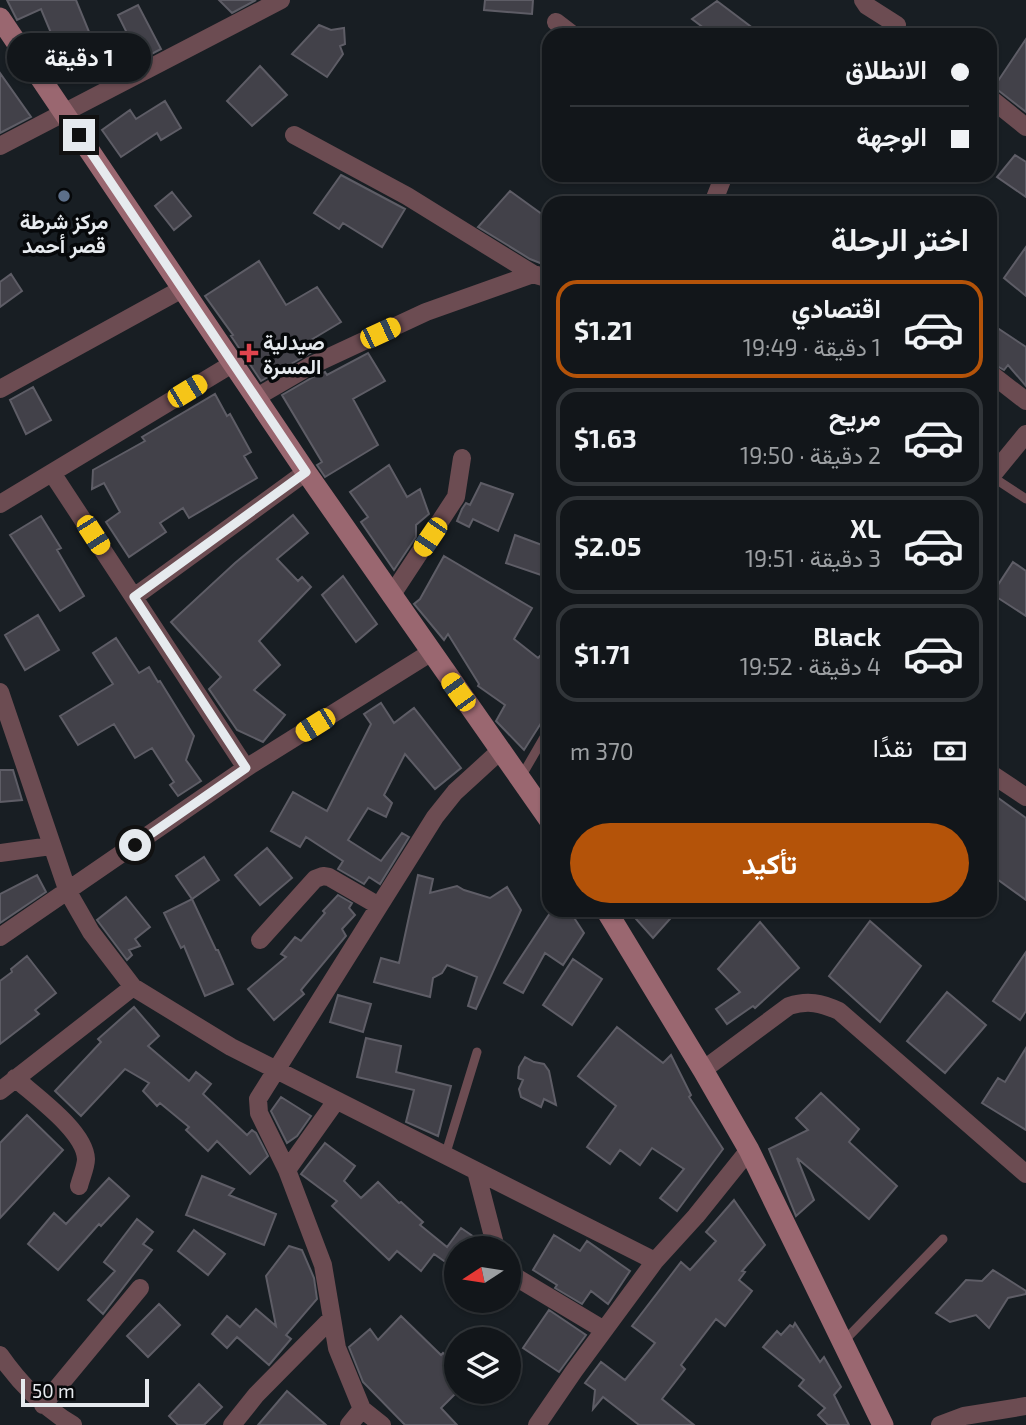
<!DOCTYPE html>
<html lang="ar">
<head>
<meta charset="utf-8">
<style>
	body { margin:0; font-family:"Exo 2",Vazirmatn,sans-serif; background:#1f2327; color:#f1f3f6; direction:rtl; height:100vh; display:flex; flex-direction:column; font-size:26px; white-space:nowrap }
	* { box-sizing:border-box; margin:0 }
	p { font-size:23px; color:#9c9fa2 }
	.icon { flex:none; width:38px; height:38px; fill:none; stroke:currentColor; stroke-width:2; stroke-linecap:round; stroke-linejoin:round }
	.map { position:relative; flex:1; overflow:hidden; direction:ltr }
	.panel { position:absolute; left:542px; top:196px; width:455px; height:721px; display:flex; flex-direction:column; background:#12161a; border-radius:21px; box-shadow:0 2px 5px #0004,0 0 0 2px #313539; direction:rtl }
	.panel>* { flex:none }
	.top-card { position:absolute; left:542px; top:28px; width:455px; height:154px; border-radius:21px; box-shadow:0 2px 5px #0004,0 0 0 2px #313539; direction:rtl; display:grid; align-content:center; height:154px; padding:0 28px; background:#12161a }
	.needle { width:46px; rotate:258deg }
	.tools { position:absolute; left:444px; top:1236px; display:grid; gap:14px }
	.tools a { display:grid; place-items:center; width:77px; height:77px; border-radius:50%; background:#12161a; box-shadow:0 2px 5px #0004,0 0 0 2px #313539; font-size:35px }
	.scale { position:absolute; left:21px; bottom:18px; width:128px; box-sizing:border-box; padding-left:7px; border:4px solid #e6eaee; border-top:0; font-size:19px; line-height:24px; white-space:nowrap; color:#e6eaee; -webkit-text-stroke:5px #06080a; paint-order:stroke }
	.end { position:absolute; width:32px; height:32px; margin:-16px; border:9px solid #e6eaee; background:#111; box-shadow:0 0 0 4px #111 }
	.from { border-radius:50% }
	.bubble { position:absolute; height:49px; border-radius:24px; background:#12161a; box-shadow:0 2px 5px #0004,0 0 0 2px #313539; font-size:23px; font-weight:700; line-height:49px; text-align:center; direction:rtl }
	.car { position:absolute; width:21px; height:42px; margin:-21px -10px; border-radius:9px; box-shadow:0 0 5px 2px #0007; background:linear-gradient(#f5c518 24%,#345 0 40%,#f5c518 0 76%,#345 0 86%,#f5c518 0) }
	.top-card b { display:flex; align-items:center; gap:24px; height:66px; font-size:26px }
	.top-card b+b { border-top:2px solid #313539 }
	.top-card i { width:18px; height:18px; background:#f1f3f6 }
	ul { padding:0; list-style:none }
	li { display:flex; align-items:center; gap:21px; height:98px; margin:0 14px 10px; padding:0 14px; border:4px solid #313539; border-radius:21px }
	li div { flex:1 }
	li b { display:block; font-size:26px }
	li em { font-style:normal; font-weight:700 }
	li.current { border-color:#b45309 }
	li>.icon { width:63px; height:63px; stroke-width:1.5 }
	h2 { padding:0 28px; font-size:32px; line-height:84px }
	.pay { display:flex; align-items:center; gap:18px; height:77px; padding:0 28px; font-size:26px }
	.pay p { margin-inline-start:auto }
	.primary-button { display:flex; gap:14px; margin-top:auto; padding:14px 28px }
	.primary-button a { flex:1; height:80px; border-radius:42px; background:#b45309; color:#fff; font-size:28px; font-weight:700; line-height:80px; text-align:center }
	.map>svg:first-child { display:block }
</style>
</head>
<body>
<div class="map">
<svg width="1026" height="1425" viewBox="0 0 1026 1425">
	<rect width="100%" height="100%" fill="#181e23"/>
	<path fill="#424149" stroke="#5e5d66" stroke-width="2" d="M7,0H76L96,49L107,44V78L96,83L70,82L71,52L61,57L41,9L17,20Z
		M219,0H256L232,13Z
		M485,0H533L532,14L484,10Z
		M717,1L762,35H713L692,19Z
		M138,5L161,49L125,68L111,42L127,33L118,15Z
		M319,25L331,30L344,28L345,44L340,46L343,54L327,77L292,54Z
		M1026,39V112L994,87Z
		M260,66L287,95L252,126L227,101Z
		M0,73L31,117L0,133Z
		M165,101L181,128L161,140L157,133L121,157L102,130L130,110L136,119Z
		M1015,155L1026,162V197L997,177Z
		M341,175L405,209L382,247L343,223L339,229L314,213Z
		M510,191L550,220V267L530,259L478,227Z
		M172,192L191,216L174,230L155,206Z
		M1026,247V296L1004,278Z
		M259,261L286,305L317,287L341,322L306,343L312,352L261,381L231,336L233,335L205,296Z
		M11,274L22,291L0,307V282Z
		M990,323L1026,347V386L1008,365L1004,370L990,362Z
		M368,353L385,381L353,399L378,445L325,477L317,465L322,462L282,395L315,376L325,372L327,375Z
		M33,387L51,420L26,434L10,400Z
		M215,394L227,416L230,414L251,452L244,456L257,478L189,518L183,508L160,523L166,532L129,557L106,522L120,512L104,483L92,489L93,470L145,441L142,437Z
		M389,465L407,497L420,489L429,514L416,525V537L394,570L361,522L368,517L350,492Z
		M481,483L513,494L498,531L473,519L469,527L457,521L462,509L466,503L470,505Z
		M293,515L308,533L277,559L298,581L302,577L311,587L259,641L280,665L254,690L285,715L263,742L237,730L209,689L221,677L171,622L235,563Z
		M41,516L61,548L57,550L84,596L60,611L10,535Z
		M515,535L550,548V562L544,576L506,563Z
		M444,556L532,608L514,639L538,658L541,655L550,660V709L524,750L496,721L505,705L478,686L479,684L448,634L444,640L414,604L420,599Z
		M1013,562L1026,571V616L992,594Z
		M343,576L377,624L356,642L322,595Z
		M38,615L59,650L25,670L5,635Z
		M116,638L139,673L149,667L158,682L160,681L194,736L186,760L201,781L178,796L170,785L174,782L152,748L135,758L114,724L78,745L60,716L113,684L93,653Z
		M381,703L394,723L414,708L461,768L435,789L405,754L384,795L392,803L386,817L368,808L348,840L381,861L402,833L409,837L380,884L369,877L364,884L338,869L343,861L306,837L300,847L271,831L293,792L327,811L371,724L364,714Z
		M0,770H13L22,800L0,802Z
		M990,792L1026,818V900L990,874Z
		M267,848L292,878L260,905L235,875Z
		M204,857L219,880L192,899L176,876Z
		M37,875L46,892L0,923V894Z
		M418,875L433,879L430,893L457,886L464,890L490,898L507,887L521,910L476,1009L468,1006L477,977L447,965L442,973L433,978L430,997L374,982L381,958L399,963Z
		M338,895L352,903L349,908L355,915L342,929L346,936L301,990L304,994L274,1020L248,989L286,957L281,954L295,937L301,941L325,913L323,911Z
		M126,897L150,927L135,939L140,946L129,950L132,955L127,960L97,920Z
		M192,899L216,950H218L233,984L205,996L184,946L181,948L164,913Z
		M552,910H569L584,933L563,965L545,953L523,993L504,983Z
		M628,910H678L653,938Z
		M870,921L921,966L880,1022L829,976Z
		M760,922L799,968L755,1008L753,1006L727,1024L716,1009L740,992L718,969Z
		M1026,952V1011L1020,1020L993,1001Z
		M27,956L56,993L35,1010L39,1014L0,1044V981L12,972L11,969Z
		M573,959L602,979L572,1025L543,1005Z
		M947,992L986,1025L945,1073L907,1041Z
		M338,995L371,1004L363,1032L330,1022Z
		M134,1007L159,1036L148,1046L189,1081L196,1072L211,1084L203,1094L247,1135L252,1130L256,1133L268,1156L250,1174L217,1141L208,1151L186,1130L189,1127L160,1103L157,1106L143,1091L149,1083L125,1069L81,1116L55,1091L101,1042L98,1039Z
		M617,1027L663,1063L671,1055L691,1095L689,1097L723,1149L677,1211L660,1198L684,1169L652,1148L640,1165L620,1150L610,1164L587,1147L616,1106L578,1076Z
		M366,1038L401,1046L396,1072L451,1086L438,1136L406,1122L414,1090L357,1077Z
		M1026,1048V1130L982,1103L998,1078L1005,1082Z
		M525,1057L534,1062L544,1064L549,1071L556,1105L544,1099L541,1107L521,1097L519,1089L523,1080L518,1078L519,1067Z
		M821,1093L859,1129L849,1142L897,1186L869,1219L797,1158L814,1200L796,1216L769,1149L808,1130L796,1118Z
		M281,1097L311,1116L297,1136L287,1143L271,1111Z
		M27,1115L63,1150L0,1218V1143Z
		M325,1143L355,1166L344,1181L361,1198L378,1182L399,1203L401,1202L423,1222L420,1225L447,1247L461,1228L483,1243L484,1248H457V1270L434,1254L421,1271L397,1251L389,1260L332,1206L337,1201L301,1174Z
		M202,1176L234,1189L229,1195L276,1214L264,1245L186,1215Z
		M109,1178L129,1196L101,1226L99,1224L58,1270L28,1244L54,1213L66,1224Z
		M734,1200L765,1245L742,1271L745,1272L739,1280L752,1291L725,1326L716,1319L681,1365L685,1369L662,1399L694,1425H639L603,1397L593,1409L595,1390L585,1383L601,1362L625,1380L655,1343L632,1326L681,1262L690,1270L716,1241L706,1232Z
		M137,1219L153,1232L143,1244L152,1250L103,1314L88,1300L115,1271L104,1262Z
		M194,1230L225,1254L208,1275L178,1251Z
		M554,1235L580,1251L587,1241L630,1271L608,1304L591,1291L582,1304L555,1288L557,1285L533,1270Z
		M289,1246L302,1250L314,1278L317,1299L286,1335L291,1339L269,1365L237,1337L227,1348L212,1334L227,1316L240,1327L256,1309L276,1326L266,1276Z
		M993,1270L1026,1291V1294L1008,1298L989,1328L976,1315L950,1322L936,1313L966,1280L982,1281Z
		M159,1304L180,1325L148,1357L127,1336Z
		M549,1310L586,1335L559,1372L523,1348Z
		M401,1316L441,1355L443,1353L457,1366V1392L441,1408L457,1425H405L363,1382L349,1347L370,1329L378,1340Z
		M795,1323L820,1362L824,1357L841,1387L834,1395L849,1425H828L818,1415L825,1408L799,1386L804,1380L763,1347L777,1331L781,1335L790,1325L793,1327Z
		M199,1384L222,1407L204,1425H178L169,1416Z
		M287,1391L326,1425H258Z"/>
	<g fill="none" stroke-linecap="round" stroke-linejoin="round">
		<path stroke="#6c4c52" stroke-width="9" d="M991,476L1026,499
			M521,777L550,727
			M445,1156L477,1052
			M843,1342L943,1239"/>
		<path stroke="#6c4c52" stroke-width="18" d="M863,0L867,6L897,25
			M556,22L573,35
			M990,98L1026,127
			M294,135L407,196L533,274
			M0,146L281,0
			M713,203L724,175
			M990,373L1026,401
			M0,389L182,289
			M255,398L310,366L426,312L533,274L550,279
			M52,473L246,768
			M990,478L1026,434
			M0,504L232,364
			M391,596L456,497L462,458
			M134,597L306,472
			M0,692L68,892L91,932L133,987
			M990,773L1026,797
			M0,853L51,846
			M0,937L246,768L430,653
			M260,940L315,879L323,876L329,877L379,906
			M703,1070L789,1006C808,1000 821,1003 839,1011L1026,1174
			M15,1078C35,1096 85,1131 86,1159C86,1167 81,1178 79,1186
			M0,1091L133,987L231,1047L655,1261
			M287,1170L336,1101
			M476,1171L496,1248
			M509,1273L604,1330
			M0,1355C20,1384 43,1407 73,1425
			M43,1405L140,1288
			M362,1409L382,1425
			M232,1425L256,1395L331,1319
			M349,1425L362,1409L337,1348L323,1265L287,1170L259,1113L258,1099L435,817L455,792L501,750
			M537,1425L574,1371L655,1261L696,1216L749,1150
			M940,1425L964,1416L1026,1406"/>
		<path stroke="#9a6770" stroke-width="21" d="M0,18L306,472L550,821
			M606,910L703,1070L749,1150L883,1425"/>
	</g>
	<g fill="none" stroke-linecap="round" stroke-linejoin="round">
		<path stroke="#e6eaee" stroke-width="9" d="M79,135L306,472L134,597L246,768L135,845"/>
	</g>
	<circle fill="#5c6f8a" stroke="#06080a" stroke-width="2.5" cx="64" cy="196" r="7"/>
	<path fill="#e0444e" stroke="#06080a" stroke-width="2.5" d="M245.5 342.5h7v7h7v7h-7v7h-7v-7h-7v-7h7z"/>
	<g text-anchor="middle" dominant-baseline="central" stroke-width="7" stroke-linejoin="round" paint-order="stroke">
		<g font-size="21" font-weight="bold" fill="#e6eaee" stroke="#06080a">
			<text x="64" y="220">مركز شرطة<tspan x="64" dy="24">قصر أحمد</tspan></text>
			<text x="263" y="341" text-anchor="start">صيدلية<tspan x="263" dy="24">المسرة</tspan></text>
		</g>
	</g>
</svg>
<div class="tools">
<a><svg class="needle" viewBox="-14 -14 28 28"><path d="M0-13l5 13h-10z" fill="#e53935"/><path d="M0 13l5-13h-10z" fill="#9c9fa2"/></svg></a>
<a><svg class="icon" aria-label="layers" viewBox="0 0 24 24"><path d="M12 4l9 5-9 5-9-5zM3 14l9 5 9-5"/></svg></a>
</div>
<div class="scale">50 m</div>
<i class="end from" style="left:135px;top:845px"></i>
<i class="end" style="left:79px;top:135px"></i>
<div class="bubble" style="left:7px;top:33px;width:144px">1 دقيقة</div>
<i class="car" style="left:380px;top:333px;rotate:65deg"></i>
<i class="car" style="left:187px;top:391px;rotate:59deg"></i>
<i class="car" style="left:93px;top:535px;rotate:147deg"></i>
<i class="car" style="left:430px;top:537px;rotate:214deg"></i>
<i class="car" style="left:458px;top:692px;rotate:324deg"></i>
<i class="car" style="left:315px;top:725px;rotate:238deg"></i>
<div class="top-card">
<b><i class="from"></i>الانطلاق</b>
<b><i></i>الوجهة</b>
</div>
<section class="panel">
<h2>اختر الرحلة</h2>
<ul>
<li class="current"><svg class="icon" aria-label="car" viewBox="0 0 24 24"><path d="M5 17H2v-5l4-1 3-4h7l3 4 3 1v5h-3M9 17h6M6 11h13"/><circle cx="7" cy="17" r="2"/><circle cx="17" cy="17" r="2"/></svg><div><b>اقتصادي</b><p>1 دقيقة · 19:49</p></div><em>$1.21</em></li>
<li><svg class="icon" aria-label="car" viewBox="0 0 24 24"><path d="M5 17H2v-5l4-1 3-4h7l3 4 3 1v5h-3M9 17h6M6 11h13"/><circle cx="7" cy="17" r="2"/><circle cx="17" cy="17" r="2"/></svg><div><b>مريح</b><p>2 دقيقة · 19:50</p></div><em>$1.63</em></li>
<li><svg class="icon" aria-label="car" viewBox="0 0 24 24"><path d="M5 17H2v-5l4-1 3-4h7l3 4 3 1v5h-3M9 17h6M6 11h13"/><circle cx="7" cy="17" r="2"/><circle cx="17" cy="17" r="2"/></svg><div><b>XL</b><p>3 دقيقة · 19:51</p></div><em>$2.05</em></li>
<li><svg class="icon" aria-label="car" viewBox="0 0 24 24"><path d="M5 17H2v-5l4-1 3-4h7l3 4 3 1v5h-3M9 17h6M6 11h13"/><circle cx="7" cy="17" r="2"/><circle cx="17" cy="17" r="2"/></svg><div><b>Black</b><p>4 دقيقة · 19:52</p></div><em>$1.71</em></li>
</ul>
<div class="pay"><svg class="icon" aria-label="cash" viewBox="0 0 24 24"><path d="M3 7h18v10H3z"/><circle cx="12" cy="12" r="2"/></svg>نقدًا<p>370 m</p></div>
<div class="primary-button"><a>تأكيد</a></div>
</section>
</div>
</body>
</html>
